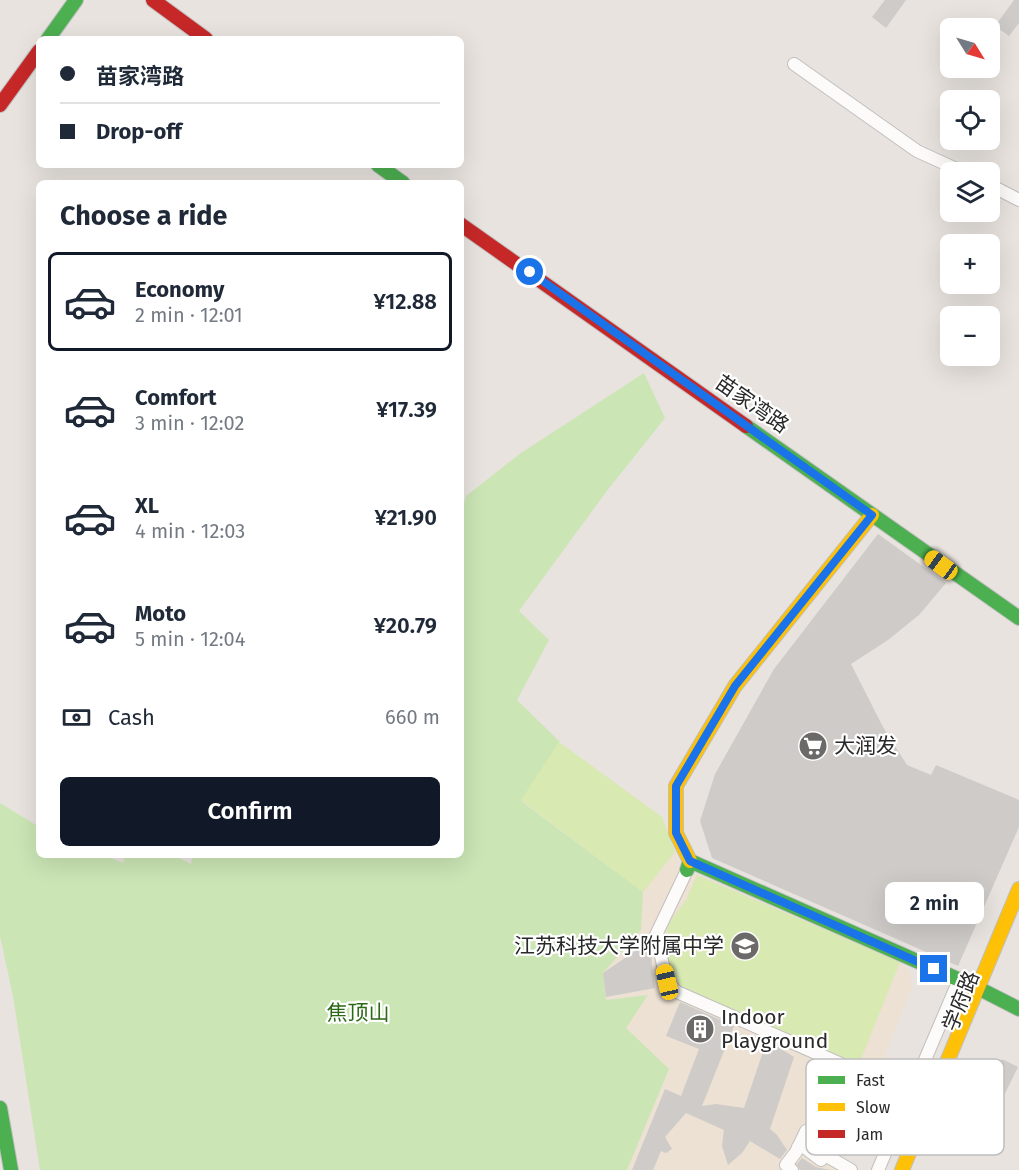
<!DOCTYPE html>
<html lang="en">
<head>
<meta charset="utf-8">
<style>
	body { margin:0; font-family:"Fira Sans","Noto Sans SC",sans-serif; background:#f2f2f3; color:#1f2937; height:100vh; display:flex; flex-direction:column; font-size:22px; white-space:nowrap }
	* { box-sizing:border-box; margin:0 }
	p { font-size:20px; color:#747a83 }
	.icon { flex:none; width:33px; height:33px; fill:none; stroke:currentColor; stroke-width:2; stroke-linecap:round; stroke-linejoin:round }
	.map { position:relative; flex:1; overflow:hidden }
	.sheet { position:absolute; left:36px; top:180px; width:428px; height:678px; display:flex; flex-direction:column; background:#fff; border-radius:9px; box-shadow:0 6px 24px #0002 }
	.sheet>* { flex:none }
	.top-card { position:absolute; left:36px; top:36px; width:428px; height:132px; border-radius:9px; box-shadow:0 6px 24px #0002; display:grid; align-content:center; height:132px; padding:0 24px; background:#fff }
	.needle { width:39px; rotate:127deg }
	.tools { position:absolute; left:940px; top:18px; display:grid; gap:12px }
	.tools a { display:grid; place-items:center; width:60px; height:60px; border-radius:9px; background:#fff; box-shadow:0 6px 24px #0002; font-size:30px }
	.end { position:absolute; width:27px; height:27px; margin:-14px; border:8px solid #1a73e8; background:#fff; box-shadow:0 0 0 3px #fff }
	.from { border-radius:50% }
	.bubble { position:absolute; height:42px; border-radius:9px; background:#fff; box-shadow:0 6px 24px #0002; font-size:20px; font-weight:600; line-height:42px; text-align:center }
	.car { position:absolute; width:18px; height:36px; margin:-18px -9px; border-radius:8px; box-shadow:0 0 4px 2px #0007; background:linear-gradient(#f5c518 24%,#345 0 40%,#f5c518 0 76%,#345 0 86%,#f5c518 0) }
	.top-card b { display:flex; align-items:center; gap:21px; height:57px; font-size:22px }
	.top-card b+b { border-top:2px solid #e0e1e3 }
	.top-card i { width:15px; height:15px; background:#1f2937 }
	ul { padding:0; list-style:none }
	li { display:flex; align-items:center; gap:18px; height:99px; margin:0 12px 9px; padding:0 12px; border:3px solid transparent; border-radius:9px }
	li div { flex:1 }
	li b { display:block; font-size:22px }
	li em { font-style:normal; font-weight:600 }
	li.current { border-color:#111827 }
	li>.icon { width:54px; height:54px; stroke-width:1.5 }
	h2 { padding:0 24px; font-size:27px; line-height:72px }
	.pay { display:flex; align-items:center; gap:15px; height:66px; padding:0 24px; font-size:22px }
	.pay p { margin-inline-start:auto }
	.cta { display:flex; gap:12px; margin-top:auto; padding:12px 24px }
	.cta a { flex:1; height:69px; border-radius:9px; background:#111827; color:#fff; font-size:24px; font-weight:600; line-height:69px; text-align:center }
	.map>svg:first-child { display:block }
</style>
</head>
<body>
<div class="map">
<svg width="1019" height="1170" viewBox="0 0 1019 1170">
	<rect width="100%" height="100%" fill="#e8e3de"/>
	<path fill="#ece1d2" d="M521,800L662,817L680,867L900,962L909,970L912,987L845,1155L836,1170H627L669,1070L625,1028L647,995L606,1000L603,973L641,930Z"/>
	<path fill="#cbe5b5" d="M644,373L665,418L606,492L519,611L549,640L517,700L560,742L521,801L643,892L641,930L603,973L606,1000L648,995L626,1028L669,1069L627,1170H40L13,996L0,936V803L39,827V855H103L123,863L125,855H173L191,864L193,855H246L252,857L254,855H460V517L466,496L521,453Z"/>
	<path fill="#d8e9b1" d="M559,742L662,817L675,852L643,892L521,800Z
		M697,875L900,962L859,1064L698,997L678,984L667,965L663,947L669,923L686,900Z"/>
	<path fill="#cecbc8" d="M885,0H906L886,28L872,17Z
		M1014,0H1019V23L1009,36L995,26Z
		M878,534L946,583L919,615L888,640L851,664L883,727L907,765L931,775L936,765L1019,800V827L958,966L712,858L700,821L715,774L774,669Z
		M650,948L655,988L606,997L603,973L638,949Z
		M680,1002L734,1026L702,1106L716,1104L744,1108L767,1040L794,1057L770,1129L777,1135L787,1150L780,1159L750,1141L742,1153L728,1165L722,1146L724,1130L686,1113L665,1137L672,1149L666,1153L661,1151L653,1170H632L665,1089L681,1096L699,1049L666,1036Z
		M1002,1059L1018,1067L993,1118L976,1110Z
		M802,1158L816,1167L830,1170H800L797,1164Z"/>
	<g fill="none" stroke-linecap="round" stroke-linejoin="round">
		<g stroke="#c1bfc0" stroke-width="14">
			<path id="street" d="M794,64L917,151L963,172
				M990,185L1019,200
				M687,870L656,935L667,982L677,992L857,1071L825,1155L851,1170
				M798,1147H804L821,1160L825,1155
				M792,1170L786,1165L796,1152L806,1131
				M878,1170L959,980"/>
		</g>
		<g stroke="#c1bfc0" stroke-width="16">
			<path id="fast" d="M48,39L76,0
				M378,165L403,183
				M746,426L1019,618
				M687,870L690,861L978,988L1019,1009
				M0,1108L11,1170"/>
		</g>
		<g stroke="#c1bfc0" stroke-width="16">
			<path id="slow" d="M690,861L676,833V786L735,686L872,515
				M902,1170L1019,889"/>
		</g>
		<g stroke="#c1bfc0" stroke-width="16">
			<path id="jam" d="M153,0L206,39
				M0,105L39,51
				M460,224L746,426"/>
		</g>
		<use href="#street" stroke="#fcfbfa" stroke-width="12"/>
		<use href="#fast" stroke="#4caf50" stroke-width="14"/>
		<use href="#slow" stroke="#ffc107" stroke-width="14"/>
		<use href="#jam" stroke="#c62828" stroke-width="14"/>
	</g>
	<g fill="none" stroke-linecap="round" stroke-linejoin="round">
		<path stroke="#1a73e8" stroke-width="8" d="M530,272L872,515L735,686L676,786V833L690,861L934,969"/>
	</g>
	<defs>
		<g id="supermarket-disc" transform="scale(1.5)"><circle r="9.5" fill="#6c6a68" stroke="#fff"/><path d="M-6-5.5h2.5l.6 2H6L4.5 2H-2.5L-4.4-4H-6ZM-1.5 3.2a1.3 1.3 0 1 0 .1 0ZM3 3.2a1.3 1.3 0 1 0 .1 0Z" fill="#fff"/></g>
		<g id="school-disc" transform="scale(1.5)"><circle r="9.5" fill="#6c6a68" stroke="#fff"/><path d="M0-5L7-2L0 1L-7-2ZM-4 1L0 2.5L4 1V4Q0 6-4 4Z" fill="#fff"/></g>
		<g id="building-disc" transform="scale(1.5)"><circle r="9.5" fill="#6c6a68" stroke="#fff"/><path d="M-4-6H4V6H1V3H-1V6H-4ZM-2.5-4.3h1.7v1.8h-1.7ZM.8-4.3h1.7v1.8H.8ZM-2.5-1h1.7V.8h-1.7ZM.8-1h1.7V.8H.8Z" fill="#fff"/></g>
	</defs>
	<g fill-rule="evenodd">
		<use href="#supermarket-disc" x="813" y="746"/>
		<use href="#school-disc" x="745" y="946"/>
		<use href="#building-disc" x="700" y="1029"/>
	</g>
	<g text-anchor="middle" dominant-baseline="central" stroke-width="4.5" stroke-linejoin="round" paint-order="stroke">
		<g font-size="21" fill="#292929" stroke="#fff">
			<text transform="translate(752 404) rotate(35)">苗家湾路</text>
			<text transform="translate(961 1001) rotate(-68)">学府路</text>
		</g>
		<g font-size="21" fill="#292929" stroke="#fff" text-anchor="start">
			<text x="834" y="746">大润发</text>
			<text x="724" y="946" text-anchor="end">江苏科技大学附属中学</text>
			<text x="721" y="1017">Indoor<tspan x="721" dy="24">Playground</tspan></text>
		</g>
		<g font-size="21" fill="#2b6916" stroke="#fff">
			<text x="358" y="1013">焦顶山</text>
		</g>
	</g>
	<rect x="806" y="1059" width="198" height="96" rx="9" fill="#fff" stroke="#bfbfbf" stroke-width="1.5"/>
	<rect x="818" y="1076" width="27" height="8" fill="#4caf50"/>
	<rect x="818" y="1103" width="27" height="8" fill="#ffc107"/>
	<rect x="818" y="1130" width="27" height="8" fill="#c62828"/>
	<g font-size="16" fill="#292929">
		<text x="856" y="1086">Fast</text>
		<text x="856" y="1113">Slow</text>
		<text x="856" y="1140">Jam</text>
	</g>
</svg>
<div class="tools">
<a><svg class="needle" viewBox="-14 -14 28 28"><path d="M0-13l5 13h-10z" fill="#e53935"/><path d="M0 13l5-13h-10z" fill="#747a83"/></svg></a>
<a><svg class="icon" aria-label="locate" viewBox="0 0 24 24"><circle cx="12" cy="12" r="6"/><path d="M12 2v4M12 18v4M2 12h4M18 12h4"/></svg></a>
<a><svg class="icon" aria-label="layers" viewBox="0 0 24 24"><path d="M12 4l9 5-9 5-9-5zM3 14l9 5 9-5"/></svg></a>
<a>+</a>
<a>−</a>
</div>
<i class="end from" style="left:530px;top:272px"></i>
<i class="end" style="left:934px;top:969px"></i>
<div class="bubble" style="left:885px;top:882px;width:99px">2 min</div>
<i class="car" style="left:941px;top:565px;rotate:306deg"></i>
<i class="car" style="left:667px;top:982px;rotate:347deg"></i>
<div class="top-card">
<b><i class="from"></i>苗家湾路</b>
<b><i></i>Drop-off</b>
</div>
<section class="sheet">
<h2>Choose a ride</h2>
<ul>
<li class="current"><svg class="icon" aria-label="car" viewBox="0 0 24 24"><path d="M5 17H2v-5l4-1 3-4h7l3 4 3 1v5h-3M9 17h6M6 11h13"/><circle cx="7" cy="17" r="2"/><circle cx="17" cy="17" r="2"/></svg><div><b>Economy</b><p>2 min · 12:01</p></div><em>¥12.88</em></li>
<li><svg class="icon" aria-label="car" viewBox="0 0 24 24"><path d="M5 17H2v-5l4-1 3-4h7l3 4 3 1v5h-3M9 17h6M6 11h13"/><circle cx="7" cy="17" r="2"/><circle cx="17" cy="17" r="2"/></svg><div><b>Comfort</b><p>3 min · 12:02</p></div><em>¥17.39</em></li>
<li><svg class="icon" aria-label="car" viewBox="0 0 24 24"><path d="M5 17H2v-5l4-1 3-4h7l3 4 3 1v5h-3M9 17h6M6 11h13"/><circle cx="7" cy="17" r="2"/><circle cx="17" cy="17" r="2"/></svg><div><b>XL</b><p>4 min · 12:03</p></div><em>¥21.90</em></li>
<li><svg class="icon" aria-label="car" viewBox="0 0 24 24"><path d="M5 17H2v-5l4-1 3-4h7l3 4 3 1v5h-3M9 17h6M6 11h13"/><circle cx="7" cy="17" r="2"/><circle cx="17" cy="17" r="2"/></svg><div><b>Moto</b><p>5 min · 12:04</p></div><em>¥20.79</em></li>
</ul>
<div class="pay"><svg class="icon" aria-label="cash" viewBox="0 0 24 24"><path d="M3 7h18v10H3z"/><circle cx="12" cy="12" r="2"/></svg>Cash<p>660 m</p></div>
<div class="cta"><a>Confirm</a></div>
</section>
</div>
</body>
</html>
